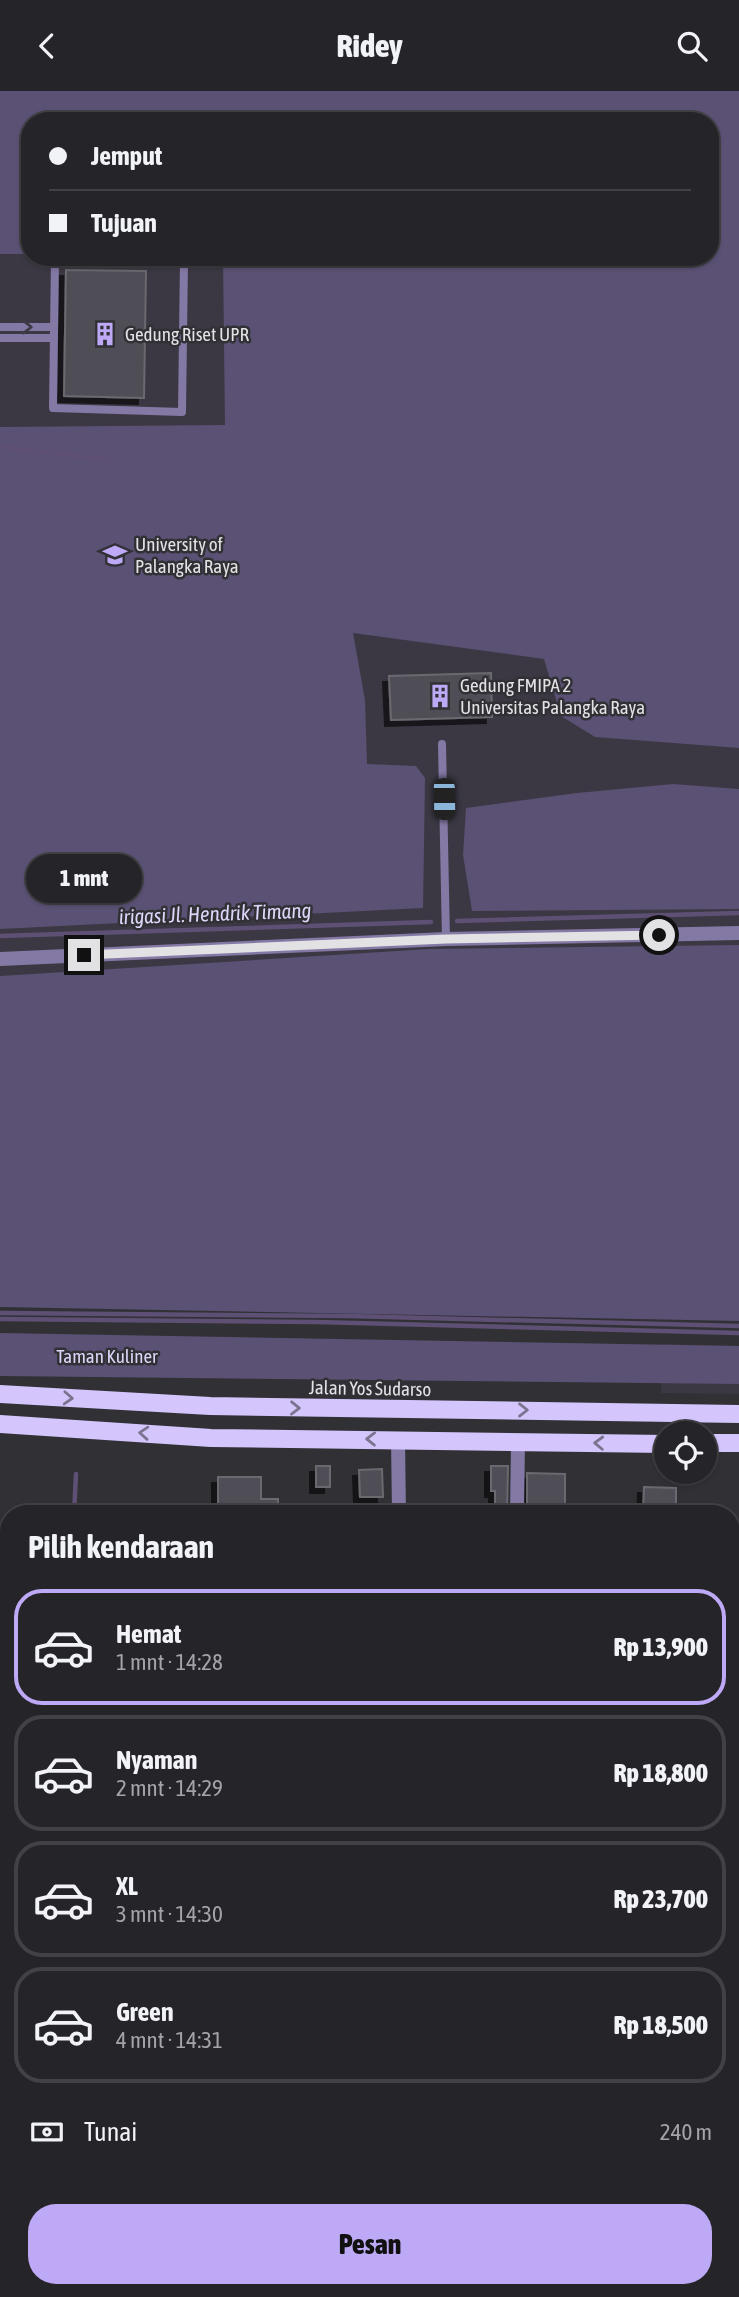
<!DOCTYPE html>
<html lang="id">
<head>
<meta charset="utf-8">
<style>
	body { margin:0; font-family:"Asap Condensed",sans-serif; background:#313034; color:#f1f3f6; height:100vh; display:flex; flex-direction:column; font-size:26px; white-space:nowrap }
	* { box-sizing:border-box; margin:0 }
	p { font-size:23px; color:#a3a4a8 }
	.icon { flex:none; width:38px; height:38px; fill:none; stroke:currentColor; stroke-width:2; stroke-linecap:round; stroke-linejoin:round }
	.map { position:relative; flex:1; overflow:hidden }
	.side { position:absolute; left:0px; top:1414px; width:740px; height:793px; display:flex; flex-direction:column; background:#252428; border-radius:28px 28px 0 0; box-shadow:0 2px 5px #0004,0 0 0 2px #424145 }
	.side>* { flex:none }
	.hud { position:absolute; left:21px; top:21px; width:698px; height:154px; border-radius:28px; box-shadow:0 2px 5px #0004,0 0 0 2px #424145; display:grid; align-content:center; height:154px; padding:0 28px; background:#252428 }
	.controls { position:absolute; left:654px; top:1330px; display:grid; gap:14px }
	.controls a { display:grid; place-items:center; width:63px; height:63px; border-radius:50%; background:#252428; box-shadow:0 2px 5px #0004,0 0 0 2px #424145; font-size:35px }
	.end { position:absolute; width:32px; height:32px; margin:-16px; border:9px solid #e2e1e4; background:#111; box-shadow:0 0 0 4px #111 }
	.from { border-radius:50% }
	.bubble { position:absolute; height:49px; border-radius:24px; background:#252428; box-shadow:0 2px 5px #0004,0 0 0 2px #424145; font-size:23px; font-weight:800; line-height:49px; text-align:center }
	.car { position:absolute; width:21px; height:42px; margin:-21px -10px; border-radius:9px; box-shadow:0 0 5px 2px #0007; background:linear-gradient(#222 24%,#8ab4d8 0 40%,#222 0 76%,#8ab4d8 0 86%,#222 0) }
	.hud b { display:flex; align-items:center; gap:24px; height:66px; font-size:26px }
	.hud b+b { border-top:2px solid #424145 }
	.hud i { width:18px; height:18px; background:#f1f3f6 }
	ul { padding:0; list-style:none }
	li { display:flex; align-items:center; gap:21px; height:116px; margin:0 14px 10px; padding:0 14px; border:4px solid #424145; border-radius:28px }
	li div { flex:1 }
	li b { display:block; font-size:26px }
	li em { font-style:normal; font-weight:800 }
	li.on { border-color:#bda9f5 }
	li>.icon { width:63px; height:63px; stroke-width:1.5 }
	h2 { padding:0 28px; font-size:32px; line-height:84px }
	.pay { display:flex; align-items:center; gap:18px; height:77px; padding:0 28px; font-size:26px }
	.pay p { margin-inline-start:auto }
	.button { display:flex; gap:14px; margin-top:auto; padding:14px 28px }
	.button a { flex:1; height:80px; border-radius:28px; background:#bda9f5; color:#111; font-size:28px; font-weight:800; line-height:80px; text-align:center }
	header { display:flex; justify-content:space-between; align-items:center; height:91px; padding:0 28px; background:#252428; font-size:32px; font-weight:800 }
	.map>svg:first-child { display:block }
</style>
</head>
<body>
<header><svg class="icon" aria-label="back" viewBox="0 0 24 24"><path d="M15 5l-7 7 7 7"/></svg>Ridey<svg class="icon" aria-label="search" viewBox="0 0 24 24"><circle cx="10" cy="10" r="6"/><path d="M15 15l6 6"/></svg></header>
<div class="map">
<svg width="739" height="2206" viewBox="0 0 739 2206">
	<defs>
		<filter id="shadow"><feDropShadow dx="-6" dy="6" stdDeviation="0" flood-color="#0009"/></filter>
	</defs>
	<rect width="100%" height="100%" fill="#313035"/>
	<path fill="#3b3843" d="M0,0L30,30V166H232L739,529V915L0,929Z
		M663,1253L739,1255V1303L661,1302Z"/>
	<path fill="#5a5174" d="M0,0H739V657L595,646L561,625L544,568L353,542L365,609L367,673L416,675L425,687L423,817L0,838V336L225,334L223,168L159,166H710V30H30V163H0Z
		M673,693L739,698V818L472,820L463,764L466,717L577,702Z
		M739,854V1230L0,1216V885L429,858Z
		M0,1242L739,1255V1293L0,1285Z
		M0,1444H9V1549L0,1548Z"/>
	<g fill="none" stroke-linecap="round" stroke-linejoin="round">
		<path stroke="#5e5075" stroke-width="4.5" d="M0,356L114,369
			M457,830L739,822
			M0,845L431,831
			M0,1222L348,1225L739,1235
			M0,1228L317,1231L739,1242
			M74,1423L76,1383
			M53,2198V2206"/>
	</g>
	<path fill="#504e54" stroke="#6a696f" stroke-width="2" filter="url(#shadow)" d="M66,179L146,180L144,307L64,305Z
		M491,582L492,626L391,629L389,585Z
		M316,1375H330V1396H316Z
		M491,1375H508L507,1423H495V1400H491Z
		M382,1378L383,1406H360L359,1379Z
		M527,1382L565,1383V1423H527Z
		M218,1386H261V1408H278V1423H218Z
		M644,1396L676,1397V1423H643Z"/>
	<g fill="none" stroke-linecap="round" stroke-linejoin="round">
		<path stroke="#8479a5" stroke-width="8" d="M55,166L184,168L182,321L53,317Z
			M0,236H54
			M0,247H53
			M442,653L446,848
			M363,2206L364,2198"/>
		<path stroke="#8479a5" stroke-width="14" d="M0,868L446,848L739,842
			M398,1349L399,1423
			M517,1423L518,1350
			M732,1638H739
			M0,1988L9,1989
			M732,1998H739
			M0,2146H9
			M66,2206V2198"/>
		<path stroke="#d4c6fd" stroke-width="18" d="M0,1303L210,1315L739,1323
			M0,1333L211,1347L667,1353
			M705,1352H739"/>
	</g>
	<defs><path id="oneway-chevron" d="M-2-3.5L2.5 0L-2 3.5" fill="none" stroke-width="1.6" stroke-linecap="round" stroke-linejoin="round" transform="scale(1.75)"/></defs>
	<use stroke="#3d3b46" href="#oneway-chevron" transform="translate(27 236)"/>
	<g stroke="#7a748f">
		<use href="#oneway-chevron" transform="translate(68 1307) rotate(3)"/>
		<use href="#oneway-chevron" transform="translate(295 1317) rotate(1)"/>
		<use href="#oneway-chevron" transform="translate(523 1319)"/>
		<use href="#oneway-chevron" transform="translate(144 1342) rotate(-176)"/>
		<use href="#oneway-chevron" transform="translate(371 1348) rotate(-179)"/>
		<use href="#oneway-chevron" transform="translate(599 1352) rotate(-178)"/>
	</g>
	<g fill="none" stroke-linecap="round" stroke-linejoin="round">
		<path stroke="#e2e1e4" stroke-width="9" d="M84,864L446,848L659,844"/>
	</g>
	<defs>
		<g id="building-bare" transform="scale(1.89)"><path d="M-4-6H4V6H1V3H-1V6H-4ZM-2.5-4.3h1.7v1.8h-1.7ZM.8-4.3h1.7v1.8H.8ZM-2.5-1h1.7V.8h-1.7ZM.8-1h1.7V.8H.8Z" fill="#bda9f5" stroke="#313035" stroke-width="2.5" paint-order="stroke"/></g>
		<g id="university-bare" transform="scale(1.89)"><path d="M0-5L7-2L0 1L-7-2ZM-4 1L0 2.5L4 1V4Q0 6-4 4Z" fill="#bda9f5" stroke="#313035" stroke-width="2.5" paint-order="stroke"/></g>
	</defs>
	<g fill-rule="evenodd">
		<use href="#building-bare" x="105" y="243"/>
		<use href="#university-bare" x="115" y="464"/>
		<use href="#building-bare" x="440" y="605"/>
	</g>
	<g text-anchor="middle" dominant-baseline="central" stroke-width="5" stroke-linejoin="round" paint-order="stroke">
		<g font-size="19" fill="#e2e1e4" stroke="#313035" text-anchor="start">
			<text x="125" y="243">Gedung Riset UPR</text>
			<text x="135" y="453">University of<tspan x="135" dy="22">Palangka Raya</tspan></text>
			<text x="460" y="594">Gedung FMIPA 2<tspan x="460" dy="22">Universitas Palangka Raya</tspan></text>
		</g>
		<g font-size="19" fill="#ded6f9" stroke="#313035">
			<text x="107" y="1265">Taman Kuliner</text>
		</g>
		<g font-size="19" fill="#e2e1e4" stroke="#313035">
			<text transform="translate(370 1297) rotate(1)">Jalan Yos Sudarso</text>
		</g>
		<g font-size="21" font-style="italic" fill="#ded6f9" stroke="#313035">
			<text transform="translate(215 822) rotate(-2)">irigasi Jl. Hendrik Timang</text>
		</g>
	</g>
</svg>
<div class="controls">
<a><svg class="icon" aria-label="locate" viewBox="0 0 24 24"><circle cx="12" cy="12" r="6"/><path d="M12 2v4M12 18v4M2 12h4M18 12h4"/></svg></a>
</div>
<i class="end from" style="left:659px;top:844px"></i>
<i class="end" style="left:84px;top:864px"></i>
<div class="bubble" style="left:26px;top:763px;width:116px">1 mnt</div>
<i class="car" style="left:444px;top:708px;rotate:179deg"></i>
<div class="hud">
<b><i class="from"></i>Jemput</b>
<b><i></i>Tujuan</b>
</div>
<section class="side">
<h2>Pilih kendaraan</h2>
<ul>
<li class="on"><svg class="icon" aria-label="car" viewBox="0 0 24 24"><path d="M5 17H2v-5l4-1 3-4h7l3 4 3 1v5h-3M9 17h6M6 11h13"/><circle cx="7" cy="17" r="2"/><circle cx="17" cy="17" r="2"/></svg><div><b>Hemat</b><p>1 mnt · 14:28</p></div><em>Rp 13,900</em></li>
<li><svg class="icon" aria-label="car" viewBox="0 0 24 24"><path d="M5 17H2v-5l4-1 3-4h7l3 4 3 1v5h-3M9 17h6M6 11h13"/><circle cx="7" cy="17" r="2"/><circle cx="17" cy="17" r="2"/></svg><div><b>Nyaman</b><p>2 mnt · 14:29</p></div><em>Rp 18,800</em></li>
<li><svg class="icon" aria-label="car" viewBox="0 0 24 24"><path d="M5 17H2v-5l4-1 3-4h7l3 4 3 1v5h-3M9 17h6M6 11h13"/><circle cx="7" cy="17" r="2"/><circle cx="17" cy="17" r="2"/></svg><div><b>XL</b><p>3 mnt · 14:30</p></div><em>Rp 23,700</em></li>
<li><svg class="icon" aria-label="car" viewBox="0 0 24 24"><path d="M5 17H2v-5l4-1 3-4h7l3 4 3 1v5h-3M9 17h6M6 11h13"/><circle cx="7" cy="17" r="2"/><circle cx="17" cy="17" r="2"/></svg><div><b>Green</b><p>4 mnt · 14:31</p></div><em>Rp 18,500</em></li>
</ul>
<div class="pay"><svg class="icon" aria-label="cash" viewBox="0 0 24 24"><path d="M3 7h18v10H3z"/><circle cx="12" cy="12" r="2"/></svg>Tunai<p>240 m</p></div>
<div class="button"><a>Pesan</a></div>
</section>
</div>
</body>
</html>
